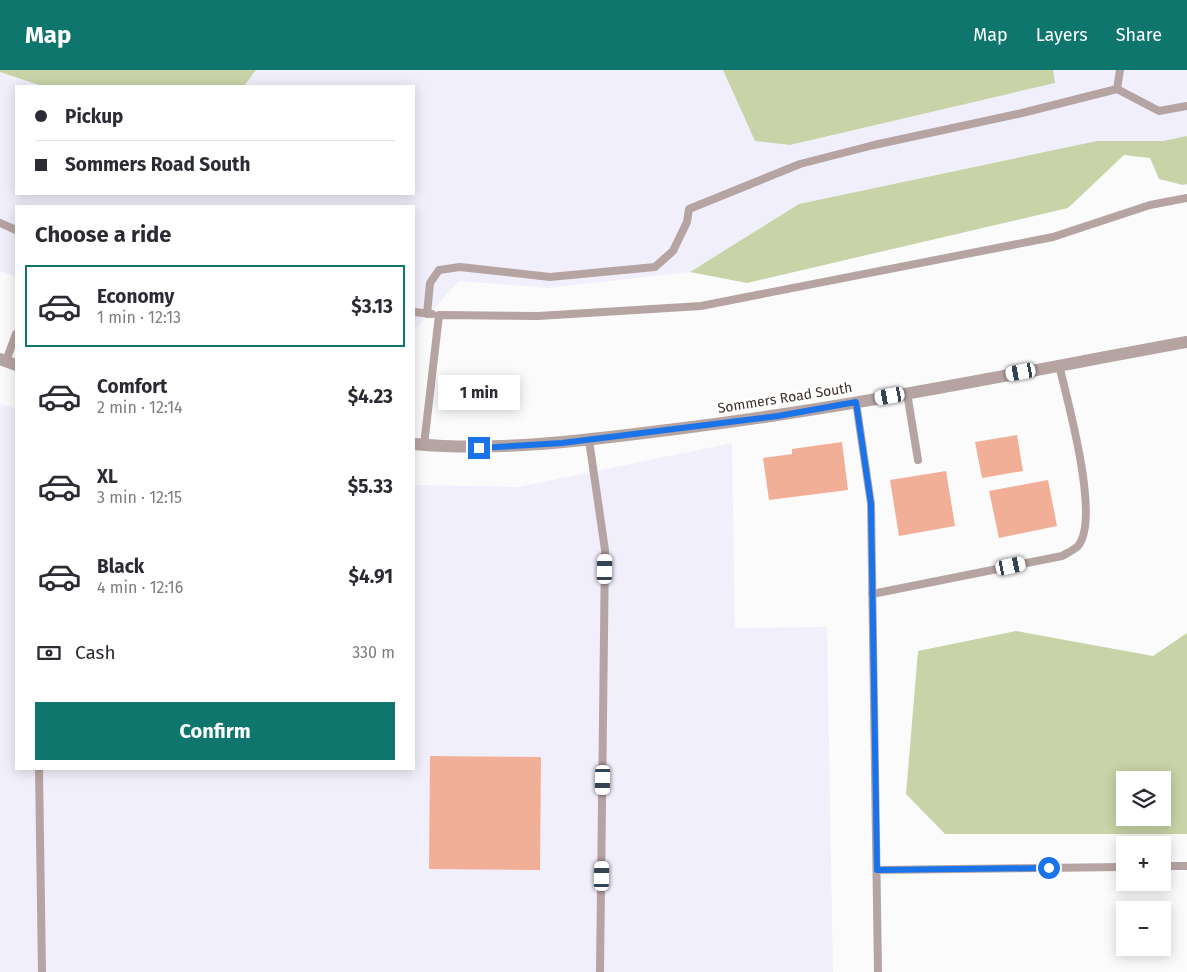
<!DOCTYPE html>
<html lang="en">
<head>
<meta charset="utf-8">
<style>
	body { margin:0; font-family:"Fira Sans",sans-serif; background:#f2f2f3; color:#2b2b33; height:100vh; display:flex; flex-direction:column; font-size:19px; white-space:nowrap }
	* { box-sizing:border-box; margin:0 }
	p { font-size:16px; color:#7c7c81 }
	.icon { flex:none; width:28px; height:28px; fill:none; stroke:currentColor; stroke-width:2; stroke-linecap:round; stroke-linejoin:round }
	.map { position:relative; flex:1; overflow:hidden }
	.details { position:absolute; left:15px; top:135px; width:400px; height:565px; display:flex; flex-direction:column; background:#fff; border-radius:0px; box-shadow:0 2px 12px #0003 }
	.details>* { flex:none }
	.guide { position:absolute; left:15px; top:15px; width:400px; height:110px; border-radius:0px; box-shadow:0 2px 12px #0003; display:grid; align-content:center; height:110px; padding:0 20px; background:#fff }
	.tools { position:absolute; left:1116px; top:701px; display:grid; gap:10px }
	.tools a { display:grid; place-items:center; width:55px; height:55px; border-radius:0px; background:#fff; box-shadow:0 2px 12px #0003; font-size:25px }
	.end { position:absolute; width:22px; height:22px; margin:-11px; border:6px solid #1a73e8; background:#fff; box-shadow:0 0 0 2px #fff }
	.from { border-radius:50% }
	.bubble { position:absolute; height:35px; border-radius:0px; background:#fff; box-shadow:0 2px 12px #0003; font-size:16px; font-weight:700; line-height:35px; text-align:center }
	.car { position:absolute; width:15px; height:30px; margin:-15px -8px; border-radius:6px; box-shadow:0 0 4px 1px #0007; background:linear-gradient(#fff 24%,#345 0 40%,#fff 0 76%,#345 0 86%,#fff 0) }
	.guide b { display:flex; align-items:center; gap:18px; height:48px; font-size:19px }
	.guide b+b { border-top:1px solid #e1e1e2 }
	.guide i { width:12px; height:12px; background:#2b2b33 }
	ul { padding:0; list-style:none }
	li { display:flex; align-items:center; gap:15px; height:82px; margin:0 10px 8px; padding:0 10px; border:2px solid transparent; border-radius:0px }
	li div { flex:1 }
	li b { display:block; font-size:19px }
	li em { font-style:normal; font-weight:700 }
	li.current { border-color:#0f766e }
	li>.icon { width:45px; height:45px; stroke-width:1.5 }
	h2 { padding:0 20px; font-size:22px; line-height:60px }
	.pay { display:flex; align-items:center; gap:12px; height:55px; padding:0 20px; font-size:19px }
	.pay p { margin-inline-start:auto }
	.button { display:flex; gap:10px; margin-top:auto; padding:10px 20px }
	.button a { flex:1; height:58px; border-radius:0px; background:#0f766e; color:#fff; font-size:20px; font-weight:700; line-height:58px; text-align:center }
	header { display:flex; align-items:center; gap:30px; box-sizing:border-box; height:70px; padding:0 25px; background:#0f766e; color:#fff }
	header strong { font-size:24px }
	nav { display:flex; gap:28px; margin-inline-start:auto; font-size:18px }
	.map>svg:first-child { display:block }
</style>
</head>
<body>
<header>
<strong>Map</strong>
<nav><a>Map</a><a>Layers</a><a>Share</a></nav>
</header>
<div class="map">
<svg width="1187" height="902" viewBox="0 0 1187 902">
	<rect width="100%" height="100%" fill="#fbfbfb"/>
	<path fill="#f2effc" d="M256,0H723L755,71L790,75L1055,13L1053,0H1187V66L1163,71H1097L799,134L690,202L548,218L459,211L414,260V136H16V207L0,201V2L42,16H16V124H414V16H244Z
		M0,333L16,339V699H414V415L519,417L732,373L735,558L827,557L833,902H0Z"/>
	<path fill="#c8d3a7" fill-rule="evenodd" d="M0,0H256L244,16H42L0,2Z
		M723,0H1053L1055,13L790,75L755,71Z
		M1187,66V114L1183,115L1159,109L1150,88L1124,85L1068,138L747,213L690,202L799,134L1097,71H1163Z
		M1016,561L1153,586L1187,563V764H945L906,724L918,581ZM1125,710H1162V748H1125Z"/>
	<path fill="#f2af97" d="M1017,365L1023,401L982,408L975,372Z
		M842,372L848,420L769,430L763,388L792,384V379Z
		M946,401L955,456L899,466L890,410Z
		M1048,410L1057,456L999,468L989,421Z
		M430,686L541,687L540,800L429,799Z"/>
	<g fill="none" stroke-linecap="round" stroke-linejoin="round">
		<path stroke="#b6a4a2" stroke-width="8" d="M1117,19L1120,0
			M0,153L16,160
			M414,242L432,244
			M427,244L430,213L439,200L460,197L550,207L655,197L673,181L687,152L689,139L800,94L874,75L1022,43L1117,19L1159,41L1187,36
			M6,291L16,264
			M907,323L918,390
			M856,332L871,434L878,902
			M589,370L605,480L600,902
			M424,375L439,245L538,246L701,236L1053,167L1150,135L1187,128
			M872,524L1062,486C1067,483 1074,480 1078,476C1101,449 1067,329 1059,295
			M39,699L42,902
			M1162,796H1187
			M877,800L1125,797"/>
		<path stroke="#b6a4a2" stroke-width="12" d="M0,289L16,295
			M414,374C502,382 589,370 676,359C847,338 1017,303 1187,272"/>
	</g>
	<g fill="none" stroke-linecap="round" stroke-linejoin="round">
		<path stroke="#1a73e8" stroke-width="6" d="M479,378L562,373L778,346L856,332L871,434L877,800L1049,798"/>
	</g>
	<g text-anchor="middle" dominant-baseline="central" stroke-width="5" stroke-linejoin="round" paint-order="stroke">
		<g font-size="14" fill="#3f312b" stroke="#fff">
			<text transform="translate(785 328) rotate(-9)">Sommers Road South</text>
		</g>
	</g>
</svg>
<div class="tools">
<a><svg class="icon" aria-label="layers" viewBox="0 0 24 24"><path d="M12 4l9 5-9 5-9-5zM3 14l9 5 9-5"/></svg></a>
<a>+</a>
<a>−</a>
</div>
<i class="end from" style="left:1049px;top:798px"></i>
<i class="end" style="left:479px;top:378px"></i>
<div class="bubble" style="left:438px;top:305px;width:82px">1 min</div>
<i class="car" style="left:1021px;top:302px;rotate:260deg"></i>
<i class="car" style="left:890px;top:326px;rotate:260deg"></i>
<i class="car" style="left:1011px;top:496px;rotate:78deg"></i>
<i class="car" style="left:605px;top:499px;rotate:1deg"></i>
<i class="car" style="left:603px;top:710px;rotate:181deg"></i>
<i class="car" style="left:602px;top:806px;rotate:1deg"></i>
<div class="guide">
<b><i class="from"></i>Pickup</b>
<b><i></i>Sommers Road South</b>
</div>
<section class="details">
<h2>Choose a ride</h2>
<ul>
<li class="current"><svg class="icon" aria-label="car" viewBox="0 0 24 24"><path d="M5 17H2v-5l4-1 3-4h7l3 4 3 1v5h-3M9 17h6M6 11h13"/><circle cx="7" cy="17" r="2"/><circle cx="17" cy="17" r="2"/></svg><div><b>Economy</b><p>1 min · 12:13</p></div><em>$3.13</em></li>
<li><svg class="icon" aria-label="car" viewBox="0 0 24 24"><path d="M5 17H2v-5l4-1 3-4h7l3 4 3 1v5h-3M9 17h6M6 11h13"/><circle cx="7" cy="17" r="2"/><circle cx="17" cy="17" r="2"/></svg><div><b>Comfort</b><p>2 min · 12:14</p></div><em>$4.23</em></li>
<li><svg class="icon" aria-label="car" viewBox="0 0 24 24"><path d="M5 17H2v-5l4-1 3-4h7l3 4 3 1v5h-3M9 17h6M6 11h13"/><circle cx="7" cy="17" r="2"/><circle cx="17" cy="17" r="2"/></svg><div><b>XL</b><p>3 min · 12:15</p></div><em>$5.33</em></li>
<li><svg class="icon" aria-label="car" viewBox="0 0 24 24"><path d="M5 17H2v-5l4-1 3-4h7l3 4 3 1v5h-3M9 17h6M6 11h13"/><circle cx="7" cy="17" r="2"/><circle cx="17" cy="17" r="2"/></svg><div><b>Black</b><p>4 min · 12:16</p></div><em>$4.91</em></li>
</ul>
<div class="pay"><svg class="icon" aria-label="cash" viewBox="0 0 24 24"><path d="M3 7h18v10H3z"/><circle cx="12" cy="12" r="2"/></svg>Cash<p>330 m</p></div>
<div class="button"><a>Confirm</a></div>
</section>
</div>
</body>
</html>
